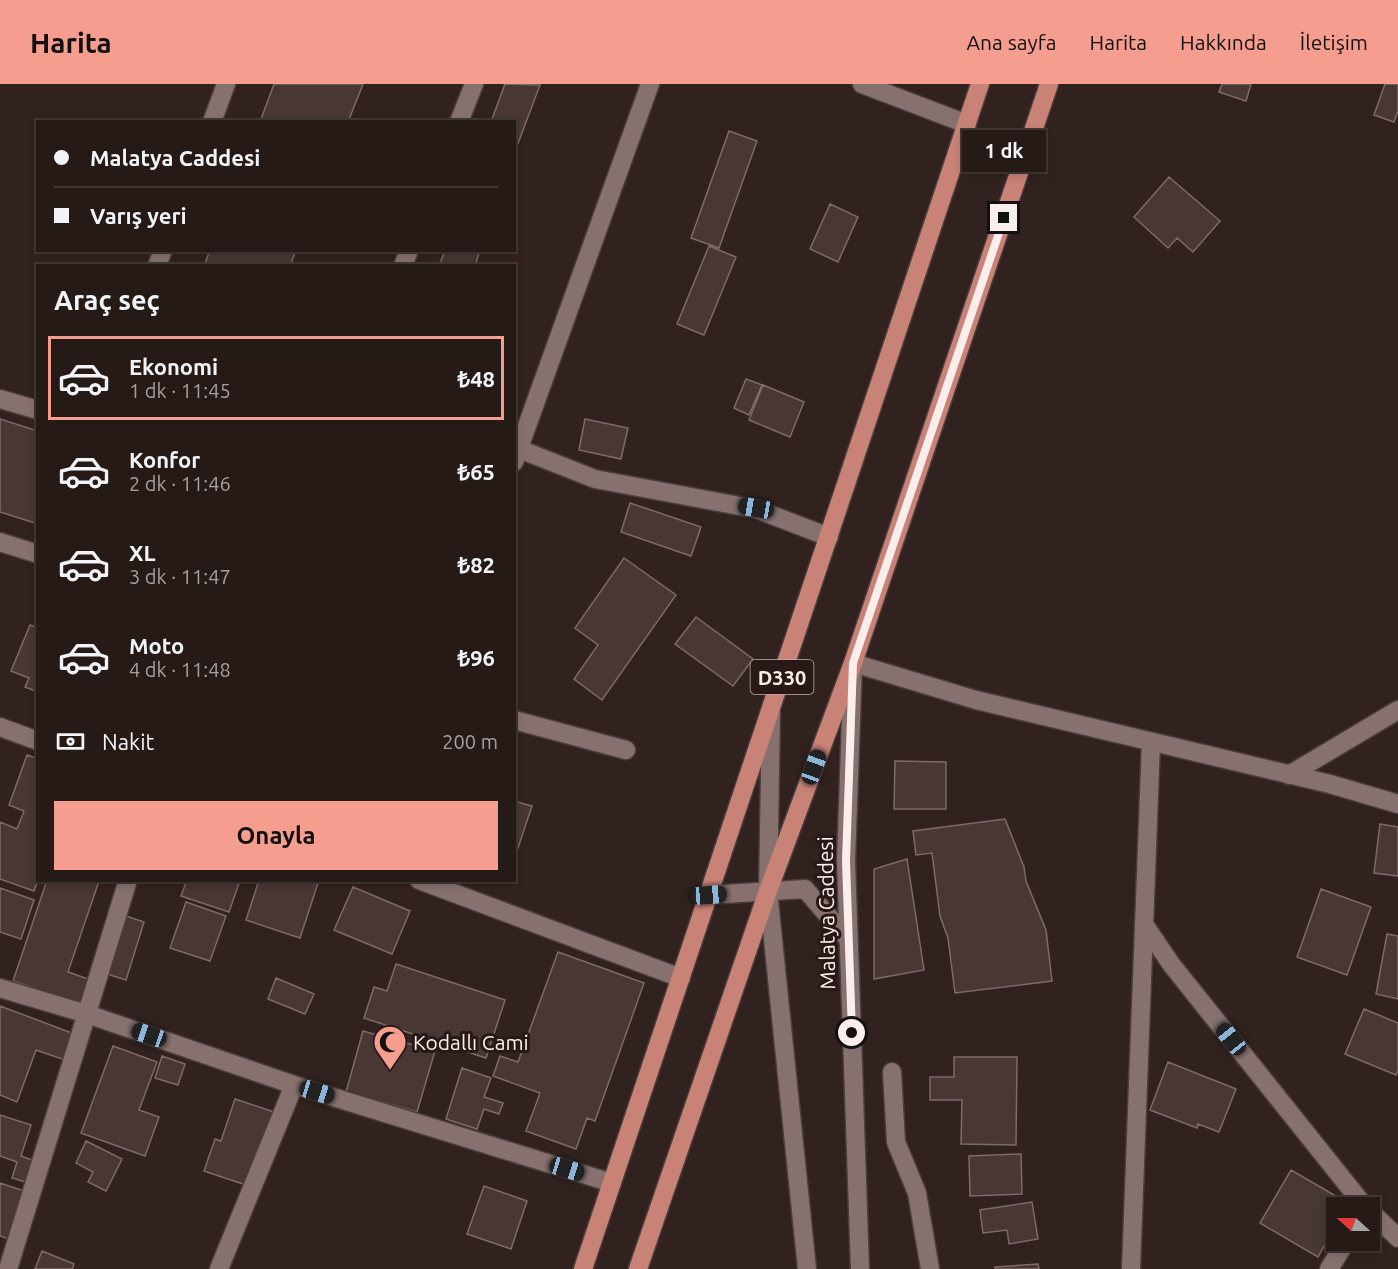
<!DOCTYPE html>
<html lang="tr">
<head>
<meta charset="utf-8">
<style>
	body { margin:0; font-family:Ubuntu,sans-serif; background:#322724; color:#f1f3f6; height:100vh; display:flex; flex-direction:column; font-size:22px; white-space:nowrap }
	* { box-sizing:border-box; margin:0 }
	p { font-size:20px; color:#a4a1a1 }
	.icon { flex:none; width:33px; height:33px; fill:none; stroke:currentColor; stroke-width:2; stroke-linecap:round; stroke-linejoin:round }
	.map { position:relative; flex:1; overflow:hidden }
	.sheet { position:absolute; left:36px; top:180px; width:480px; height:618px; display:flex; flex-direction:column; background:#261a17; border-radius:0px; box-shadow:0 3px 9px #0003,0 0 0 2px #423836 }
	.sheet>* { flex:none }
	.hud { position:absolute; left:36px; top:36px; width:480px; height:132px; border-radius:0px; box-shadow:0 3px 9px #0003,0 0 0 2px #423836; display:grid; align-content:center; height:132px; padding:0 18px; background:#261a17 }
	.needle { width:39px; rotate:291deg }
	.controls { position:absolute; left:1326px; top:1113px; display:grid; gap:12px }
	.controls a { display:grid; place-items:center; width:54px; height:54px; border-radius:0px; background:#261a17; box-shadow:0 3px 9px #0003,0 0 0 2px #423836; font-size:30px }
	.end { position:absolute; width:27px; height:27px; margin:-14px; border:8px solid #faeeec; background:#111; box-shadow:0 0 0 3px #111 }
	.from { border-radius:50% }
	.bubble { position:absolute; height:42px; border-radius:0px; background:#261a17; box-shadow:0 3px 9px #0003,0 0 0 2px #423836; font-size:20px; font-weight:700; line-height:42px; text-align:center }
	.car { position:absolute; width:18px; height:36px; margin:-18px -9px; border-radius:8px; box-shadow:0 0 4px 2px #0007; background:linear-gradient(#222 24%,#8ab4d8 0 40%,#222 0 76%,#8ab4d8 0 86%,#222 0) }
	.hud b { display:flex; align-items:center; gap:21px; height:57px; font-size:22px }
	.hud b+b { border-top:2px solid #423836 }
	.hud i { width:15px; height:15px; background:#f1f3f6 }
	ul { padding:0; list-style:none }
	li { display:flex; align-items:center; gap:18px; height:84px; margin:0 12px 9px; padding:0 6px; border:3px solid transparent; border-radius:0px }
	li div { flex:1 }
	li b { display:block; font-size:22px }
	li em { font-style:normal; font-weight:700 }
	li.current { border-color:#f59d8e }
	li>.icon { width:54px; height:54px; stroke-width:1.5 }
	h2 { padding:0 18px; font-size:27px; line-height:72px }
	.pay { display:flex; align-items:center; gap:15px; height:66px; padding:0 18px; font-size:22px }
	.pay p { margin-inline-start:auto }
	.action { display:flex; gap:12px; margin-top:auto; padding:12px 18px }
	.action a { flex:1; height:69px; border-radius:0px; background:#f59d8e; color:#111; font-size:24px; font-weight:700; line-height:69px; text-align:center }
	header { display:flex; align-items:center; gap:36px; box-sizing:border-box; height:84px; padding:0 30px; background:#f59d8e; color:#111 }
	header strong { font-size:28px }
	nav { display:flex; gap:33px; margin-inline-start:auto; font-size:21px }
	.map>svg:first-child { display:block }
</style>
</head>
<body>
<header>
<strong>Harita</strong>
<nav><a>Ana sayfa</a><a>Harita</a><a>Hakkında</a><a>İletişim</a></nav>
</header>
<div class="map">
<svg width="1398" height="1185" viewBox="0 0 1398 1185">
	<rect width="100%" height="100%" fill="#32221f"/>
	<path fill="#483733" stroke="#7e6a66" stroke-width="1.5" d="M274,0H363L348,38H260Z
		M505,0L540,1L514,70V38H491Z
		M1222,0H1251L1246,17L1219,8Z
		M1385,0H1398V27L1394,38L1374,31Z
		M729,47L757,57L719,164L691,154Z
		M1169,93L1220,137L1193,168L1177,154L1168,164L1134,133Z
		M830,120L858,133L838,178L810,165Z
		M709,162L736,173L704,251L677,240Z
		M210,166H296L290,182H204Z
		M445,166H480L475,182H439Z
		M746,295L762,301L749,331L734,324Z
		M763,301L804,318L790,353L749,336Z
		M0,335L38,347V440L0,428Z
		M585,335L628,344L621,375L579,366Z
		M630,419L701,443L691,472L621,448Z
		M624,474L676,511L602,616L574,595L598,561L575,544Z
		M696,533L753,575L733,602L675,560Z
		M30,541L38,544V608L25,603L29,594L11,587Z
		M27,671L38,675V796L34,807L0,795V738L17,745L24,727L9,721Z
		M895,677L946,678V725H894Z
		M514,717L532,722L515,773H514Z
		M1005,735L1024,783L1026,797L1046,846L1052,897L955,909L948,854L940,832L932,769L916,771L913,747Z
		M1380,740L1398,743V792L1374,789Z
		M907,775L924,886L874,895V785Z
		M47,796L99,797L68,888L91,896L83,921L13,897Z
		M187,796H240L229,828L181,812Z
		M259,796H319L300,854L246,836Z
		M353,803L410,827L392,870L334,846Z
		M0,804L34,816L21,855L0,848Z
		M1321,805L1371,823L1347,891L1297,873Z
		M186,818L226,832L210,877L170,864Z
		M126,832L144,838L126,896L107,890Z
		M1387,850L1398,852V915L1376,910Z
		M558,868L644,899L595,1037L587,1034L576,1065L526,1047L540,1009L493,992L500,972L518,978Z
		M396,880L505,916L486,974L364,934L374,903L387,907Z
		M276,894L314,910L305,930L268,915Z
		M0,922L77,951L68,977L36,966L17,1018L0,1011Z
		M1364,925L1398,939V986L1396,991L1345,970Z
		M363,947L435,967L417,1028L346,1008Z
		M113,962L157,978L139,1026L159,1033L145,1072L81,1049Z
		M162,972L185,980L178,1001L155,994Z
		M954,973H1017L1016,1061L961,1060L962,1016H930V993H954Z
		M1168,978L1236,1005L1219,1048L1198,1040L1197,1044L1150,1026Z
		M462,984L491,994L484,1013L503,1019L499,1030L484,1025L477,1045L446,1035Z
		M235,1015L274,1028L249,1102L204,1087L215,1055L221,1057Z
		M0,1031L31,1041L21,1072L37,1078L29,1099L12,1094L17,1078L0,1072Z
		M86,1057L122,1075L106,1107L88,1098L93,1088L76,1079Z
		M1021,1070L1022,1110L970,1112L969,1072Z
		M1291,1086L1348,1119L1346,1124H1336V1140L1318,1173L1260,1139Z
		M0,1099L27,1108L12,1156L0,1152Z
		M484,1102L527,1117L511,1165L467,1150Z
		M1032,1118L1038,1155L1009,1160L1007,1146L983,1149L980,1126Z
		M42,1167L74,1180L72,1185H35Z
		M1038,1180L1039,1185H995V1183Z"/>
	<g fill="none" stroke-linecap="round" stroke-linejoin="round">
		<g stroke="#4a3d3b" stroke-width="21">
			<path id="minor" d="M862,0L967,40
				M212,38L226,0
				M459,38L474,0
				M157,182L163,166
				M403,182L409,166
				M0,315L38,326
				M519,365L595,395L756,425L829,453
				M514,378L650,0
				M0,458L38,470
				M771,629L768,807L807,1185
				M514,636L626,666
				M0,643L38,657
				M1289,691L1398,626
				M419,796L681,894
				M709,811L805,805L848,855
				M1144,840L1171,880L1366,1124
				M0,904L87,930L294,1001
				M892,988L896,1058L917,1109L930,1185
				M1370,1127L1398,1154
				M8,1185L128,796
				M219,1185L294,1001L612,1099
				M860,1185L846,777L853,579L976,616L1330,700L1398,720
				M1131,1185L1151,658
				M1329,1185L1347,1156"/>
		</g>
		<g stroke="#4a3d3b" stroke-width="21">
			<path id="major" d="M583,1185L980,0
				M638,1185L768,807L853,579L1049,0"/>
		</g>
		<use href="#minor" stroke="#86716e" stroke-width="18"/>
		<use href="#major" stroke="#c98276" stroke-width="18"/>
	</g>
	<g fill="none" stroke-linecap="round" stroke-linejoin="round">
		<path stroke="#faeeec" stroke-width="8" d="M852,949L846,777L853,579L1004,134"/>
	</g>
	<defs>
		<g id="mosque-pin" transform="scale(1.725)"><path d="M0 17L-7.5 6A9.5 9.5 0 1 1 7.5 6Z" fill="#f59d8e" stroke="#281816"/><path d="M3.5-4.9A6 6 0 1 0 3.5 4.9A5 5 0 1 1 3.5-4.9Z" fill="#111"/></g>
	</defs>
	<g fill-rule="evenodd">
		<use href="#mosque-pin" x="390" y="958"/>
	</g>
	<g text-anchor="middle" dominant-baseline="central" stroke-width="6" stroke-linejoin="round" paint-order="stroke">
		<rect fill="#281816" stroke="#bbaeac" stroke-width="1.5" x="750.5" y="576" width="63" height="34" rx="4.5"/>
		<g font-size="20" font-weight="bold" fill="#faeeec">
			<text x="782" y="593">D330</text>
		</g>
		<g font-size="21" fill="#faeeec" stroke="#281816">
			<text transform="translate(826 829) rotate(-91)">Malatya Caddesi</text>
		</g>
		<g font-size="21" fill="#faeeec" stroke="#281816" text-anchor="start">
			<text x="413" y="958">Kodallı Cami</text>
		</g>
	</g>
</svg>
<div class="controls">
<a><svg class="needle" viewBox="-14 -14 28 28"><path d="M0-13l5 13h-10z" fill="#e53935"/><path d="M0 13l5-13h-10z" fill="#a4a1a1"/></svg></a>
</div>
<i class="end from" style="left:852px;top:949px"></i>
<i class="end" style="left:1004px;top:134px"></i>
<div class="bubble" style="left:962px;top:46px;width:84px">1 dk</div>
<i class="car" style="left:756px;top:424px;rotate:280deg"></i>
<i class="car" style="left:814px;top:683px;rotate:20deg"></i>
<i class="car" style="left:709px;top:811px;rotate:86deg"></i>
<i class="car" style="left:149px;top:951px;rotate:289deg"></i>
<i class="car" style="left:1231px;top:955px;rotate:321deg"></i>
<i class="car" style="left:317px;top:1008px;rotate:107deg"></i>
<i class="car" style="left:567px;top:1085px;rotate:107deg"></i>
<div class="hud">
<b><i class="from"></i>Malatya Caddesi</b>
<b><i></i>Varış yeri</b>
</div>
<section class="sheet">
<h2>Araç seç</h2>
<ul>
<li class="current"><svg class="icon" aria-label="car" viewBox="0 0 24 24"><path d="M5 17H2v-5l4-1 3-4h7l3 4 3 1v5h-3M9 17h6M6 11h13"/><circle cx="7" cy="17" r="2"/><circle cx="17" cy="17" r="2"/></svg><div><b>Ekonomi</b><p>1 dk · 11:45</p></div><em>₺48</em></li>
<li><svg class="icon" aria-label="car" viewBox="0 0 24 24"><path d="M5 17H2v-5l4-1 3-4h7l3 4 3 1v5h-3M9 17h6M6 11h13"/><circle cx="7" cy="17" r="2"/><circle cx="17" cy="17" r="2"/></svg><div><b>Konfor</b><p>2 dk · 11:46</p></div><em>₺65</em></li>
<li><svg class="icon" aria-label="car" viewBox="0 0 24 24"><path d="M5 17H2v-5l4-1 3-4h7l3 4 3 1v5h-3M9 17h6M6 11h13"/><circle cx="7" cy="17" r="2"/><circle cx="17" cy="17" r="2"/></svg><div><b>XL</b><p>3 dk · 11:47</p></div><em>₺82</em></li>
<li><svg class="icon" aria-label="car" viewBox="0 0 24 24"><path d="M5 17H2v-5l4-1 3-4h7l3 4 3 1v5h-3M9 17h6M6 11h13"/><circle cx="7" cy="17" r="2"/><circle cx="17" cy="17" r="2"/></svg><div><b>Moto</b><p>4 dk · 11:48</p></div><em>₺96</em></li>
</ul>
<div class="pay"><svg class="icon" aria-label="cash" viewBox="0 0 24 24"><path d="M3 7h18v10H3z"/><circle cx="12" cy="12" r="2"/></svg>Nakit<p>200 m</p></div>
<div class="action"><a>Onayla</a></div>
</section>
</div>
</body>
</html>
